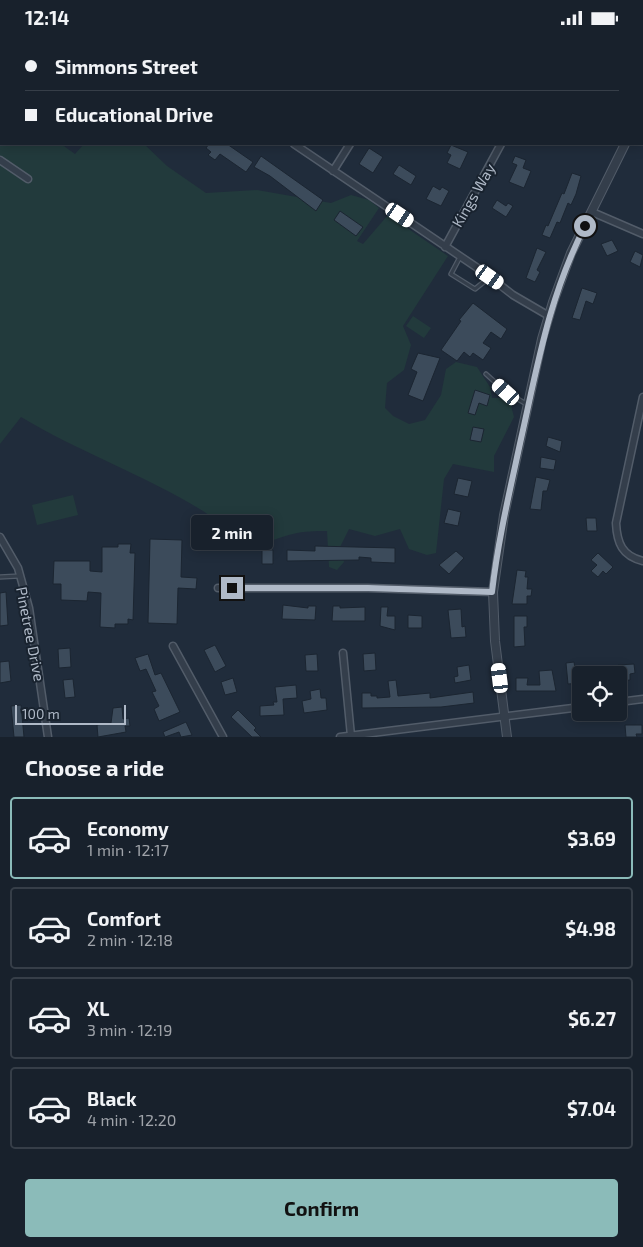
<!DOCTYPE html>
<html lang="en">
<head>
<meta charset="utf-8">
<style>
	body { margin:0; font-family:"Exo 2",sans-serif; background:#212934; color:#f1f3f6; height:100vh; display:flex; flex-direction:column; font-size:19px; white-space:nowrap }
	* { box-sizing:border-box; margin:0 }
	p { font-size:16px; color:#9fa3a9 }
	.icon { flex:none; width:28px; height:28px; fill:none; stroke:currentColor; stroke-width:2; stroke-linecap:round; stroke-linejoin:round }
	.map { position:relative; height:702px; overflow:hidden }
	.drawer { display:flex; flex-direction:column; background:#18212c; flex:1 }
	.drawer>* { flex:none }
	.banner { position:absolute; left:0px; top:0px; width:644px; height:110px; box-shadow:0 2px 12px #0003,0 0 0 1px #363e48; display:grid; align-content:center; height:110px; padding:0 25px; background:#18212c }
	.buttons { position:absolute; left:572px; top:631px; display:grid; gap:10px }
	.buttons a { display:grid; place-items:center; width:55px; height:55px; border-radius:5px; background:#18212c; box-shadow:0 2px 12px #0003,0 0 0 1px #363e48; font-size:25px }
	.scale { position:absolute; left:15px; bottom:12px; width:111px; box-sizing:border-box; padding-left:5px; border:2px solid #afb9c7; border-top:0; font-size:14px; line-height:18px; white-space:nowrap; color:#afb9c7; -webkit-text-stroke:4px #19232f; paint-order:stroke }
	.end { position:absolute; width:22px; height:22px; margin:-11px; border:6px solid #afb9c7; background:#111; box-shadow:0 0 0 2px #111 }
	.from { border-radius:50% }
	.bubble { position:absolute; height:35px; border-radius:5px; background:#18212c; box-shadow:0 2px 12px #0003,0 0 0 1px #363e48; font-size:16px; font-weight:700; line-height:35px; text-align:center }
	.car { position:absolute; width:15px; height:30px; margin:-15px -8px; border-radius:6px; box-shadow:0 0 4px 1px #0007; background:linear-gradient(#fff 24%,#345 0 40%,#fff 0 76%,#345 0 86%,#fff 0) }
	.banner b { display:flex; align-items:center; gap:18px; height:48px; font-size:19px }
	.banner b+b { border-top:1px solid #363e48 }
	.banner i { width:12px; height:12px; background:#f1f3f6 }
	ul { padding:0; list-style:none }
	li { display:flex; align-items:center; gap:15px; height:82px; margin:0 10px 8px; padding:0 15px; border:2px solid #363e48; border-radius:5px }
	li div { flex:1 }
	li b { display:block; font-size:19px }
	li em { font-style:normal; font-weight:700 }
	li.active { border-color:#8bbbb9 }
	li>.icon { width:45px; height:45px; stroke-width:1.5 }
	h2 { padding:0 25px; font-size:22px; line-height:60px }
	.action { display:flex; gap:10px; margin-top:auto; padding:10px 25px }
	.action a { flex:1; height:58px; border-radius:5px; background:#8bbbb9; color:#111; font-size:20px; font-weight:700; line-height:58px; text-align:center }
	.status { display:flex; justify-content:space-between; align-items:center; height:35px; padding:0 25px; background:#18212c; direction:ltr }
	.status svg { height:14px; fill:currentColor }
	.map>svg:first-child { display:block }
</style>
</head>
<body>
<div class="status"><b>12:14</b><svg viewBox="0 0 49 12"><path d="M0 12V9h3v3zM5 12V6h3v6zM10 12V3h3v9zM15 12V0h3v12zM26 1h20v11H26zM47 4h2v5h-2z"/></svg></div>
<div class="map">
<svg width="643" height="702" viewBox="0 0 643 702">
	<rect width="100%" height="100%" fill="#202c3b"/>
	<path fill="#223a3c" d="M0,42L1,109H61L75,119L84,109H144L167,131L206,158L257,155L331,168L351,160L369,165L379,173L357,206L363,209L388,180L448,221L403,291L411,310L404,335L387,348L385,373L393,381L409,389L425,385L441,360L446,334L456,327L477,332L490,352L492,363H509L514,382L494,421V437L453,429L444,444L436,518L427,520L409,514L400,494L375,501L349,494L340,512L344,527L337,535L329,532L327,496C315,496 304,496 293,499C279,502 259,512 245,509C229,505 217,485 203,476C145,440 79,417 21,382L0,409Z
		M413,281L431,293L424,303L406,291Z
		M73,460L78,480L37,490L32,470Z"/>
	<path fill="#3c4b5b" stroke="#1b2531" d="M209,109H227L253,127L246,137L220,119L215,125L208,120L211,117L206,113Z
		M451,110L468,117L460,134L447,128L451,120L447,118Z
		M369,113L383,122L373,138L359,129Z
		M261,121L323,165L316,176L270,141L254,132Z
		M515,121L526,125L523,133L531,136L524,153L509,147L517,130L512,128Z
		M399,130L416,141L411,150L393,139Z
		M572,138L581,141L576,159L571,170L568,168L560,188L557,187L550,203L542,200L546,190L548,191L562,158L564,159Z
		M433,151L440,155L442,152L449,156L441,171L426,164Z
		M497,165L506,171L508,168L513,171L506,182L492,173Z
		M340,176L363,192L356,201L334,185Z
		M612,205L618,216L607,221L601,209Z
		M537,213L546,217L537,235L540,237L535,247L526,243Z
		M635,216L643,220L640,232L630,227Z
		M582,253L597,258L593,269L586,266L580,285L572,283Z
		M473,268L507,294L501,304L491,297L483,308L491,313L483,325L473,318L470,322L464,317L457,326L441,315L461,286L459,285Z
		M418,318L440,323L423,366L408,360L417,337L411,334Z
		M475,355L490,360L487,371L479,368L475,380L468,378Z
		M473,392L484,394L481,407L470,405Z
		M548,402L562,406L560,417L546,411Z
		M541,422L556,425L554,435L540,433Z
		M536,442L550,445L547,456H543L541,475L530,474Z
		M458,443L472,446L468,462L454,459Z
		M448,474L461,477L458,491L444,488Z
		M586,483H596L597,496H587Z
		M150,504L182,505L181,542L197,543L196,554L178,553L177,589L148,588Z
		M118,509H131L130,518H135L133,585L128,584V589H115V593L100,592L101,558L88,557L87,566L61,565V549H53L54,526H90V536L102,537V512H118Z
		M315,511L395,513V528L371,527V523L359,522V525L287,526V515L315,516Z
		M262,515H273V529H262Z
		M456,516L464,523L449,539L439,530Z
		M598,518L613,532L606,539L603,536L598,542L591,536L597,530L591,525Z
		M517,535L526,536L525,542H528L527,554H532L531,561H527V569H512Z
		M6,557L8,590L0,591V558Z
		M283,570L308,573V571H316L315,585L282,584Z
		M333,571H340V573L365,572V586H332Z
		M381,572H388L387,581H395V595L380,591Z
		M461,574L462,592L465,591L466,602L451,603L448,575Z
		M408,580L422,581V593H408Z
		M514,581H527V592H524L525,611L514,612Z
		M215,610L226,631L215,637L204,615Z
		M70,613L71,632L59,633L58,614Z
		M375,618L376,635L364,636L363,619Z
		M148,619L155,640L161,638L180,677L159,686L154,674L159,671L152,657L156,656L146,634L140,636L135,623Z
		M317,619L318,636H306L305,620Z
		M9,626L11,646L0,648V627Z
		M574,627L576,640L581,639V648L568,649L566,628Z
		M634,629L635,638L630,639V645L620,646L618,630Z
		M469,630L471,645L455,648L454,642L458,641L457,632Z
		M552,635L556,656H516V643H528L527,650H540L539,636Z
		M233,643L237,657L225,660L221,647Z
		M73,644L75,662L65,663L63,645Z
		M396,645L398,661L430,658V663L473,657L474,668L441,672L362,673V658H371V661H377V663L390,662L388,646Z
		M296,650L297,663L283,664L284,680L260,681V671L274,670L273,667H277L275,652Z
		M320,654L321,663H326L327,675L304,678L302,666L311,664L310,656Z
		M21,670L24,702H14L11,671Z
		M122,672L123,684L129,683L130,691H125L126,697L98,702L97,690L111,688L113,673Z
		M238,675L256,693L254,695L261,702H252L231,682Z
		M186,687L192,700L181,702L179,697L165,702L163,697Z
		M625,690H642V699H636L637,702H626Z"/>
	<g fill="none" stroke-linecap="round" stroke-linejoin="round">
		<g stroke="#525c69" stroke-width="5.5">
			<path id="service" d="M460,222L451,239L475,254L490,242
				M486,339L506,357L528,370
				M0,542L19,541"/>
		</g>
		<g stroke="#525c69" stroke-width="9">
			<path id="minor" d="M135,0L137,1
				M405,0L407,1
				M100,1L101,0
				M551,1V0
				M294,109L482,236L513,260L549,281
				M0,125L28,144
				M333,136L350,109
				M592,177L643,199
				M445,212L501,109
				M643,362L616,488C617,508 622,521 643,526
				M0,502L18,533L29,573L48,702
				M218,553H368L493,557
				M173,611L223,702
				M343,618L351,701
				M619,667L643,664
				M340,702L581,672"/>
		</g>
		<g stroke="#525c69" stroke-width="10">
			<path id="tertiary" d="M642,72L643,71
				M507,702L495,606L493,557L504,480L542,304L553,267L571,218L625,109"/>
		</g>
		<use href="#service" stroke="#343e4b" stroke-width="3"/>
		<use href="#minor" stroke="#343e4b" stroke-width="6"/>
		<use href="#tertiary" stroke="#343e4b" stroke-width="8"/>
	</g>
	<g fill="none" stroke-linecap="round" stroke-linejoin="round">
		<path stroke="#afb9c7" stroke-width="6" d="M232,553H368L492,557C498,505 510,455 521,404C538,328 549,262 585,191"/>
	</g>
	<g text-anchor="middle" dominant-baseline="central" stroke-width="4" stroke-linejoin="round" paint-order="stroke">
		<g font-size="15" fill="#afb9c7" stroke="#19232f">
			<text transform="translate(473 160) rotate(-60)">Kings Way</text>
			<text transform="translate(31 599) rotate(79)">Pinetree Drive</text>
		</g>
	</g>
</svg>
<div class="buttons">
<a><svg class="icon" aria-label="locate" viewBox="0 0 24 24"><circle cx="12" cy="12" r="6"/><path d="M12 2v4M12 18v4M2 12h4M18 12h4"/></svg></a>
</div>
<div class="scale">100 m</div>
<i class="end from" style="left:585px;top:191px"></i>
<i class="end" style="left:232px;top:553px"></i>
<div class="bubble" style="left:191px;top:480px;width:82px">2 min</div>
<i class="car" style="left:400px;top:180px;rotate:124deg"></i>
<i class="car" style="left:490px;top:242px;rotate:125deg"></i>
<i class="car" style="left:506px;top:357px;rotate:312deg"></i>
<i class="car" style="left:500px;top:643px;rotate:353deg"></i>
<div class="banner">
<b><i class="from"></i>Simmons Street</b>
<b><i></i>Educational Drive</b>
</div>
</div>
<section class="drawer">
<h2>Choose a ride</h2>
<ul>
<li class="active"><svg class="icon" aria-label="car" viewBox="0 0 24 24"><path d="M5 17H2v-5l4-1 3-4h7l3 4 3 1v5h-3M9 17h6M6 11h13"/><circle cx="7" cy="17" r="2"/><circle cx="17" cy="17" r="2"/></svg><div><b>Economy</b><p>1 min · 12:17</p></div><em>$3.69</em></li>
<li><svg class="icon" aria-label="car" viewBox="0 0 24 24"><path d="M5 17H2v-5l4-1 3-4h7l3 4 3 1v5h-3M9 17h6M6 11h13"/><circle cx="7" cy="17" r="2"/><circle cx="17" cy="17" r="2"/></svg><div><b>Comfort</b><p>2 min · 12:18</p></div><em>$4.98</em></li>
<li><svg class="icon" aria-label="car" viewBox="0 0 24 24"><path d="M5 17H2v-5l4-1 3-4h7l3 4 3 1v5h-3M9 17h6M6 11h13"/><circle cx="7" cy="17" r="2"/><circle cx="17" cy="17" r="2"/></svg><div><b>XL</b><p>3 min · 12:19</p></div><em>$6.27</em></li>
<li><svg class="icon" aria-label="car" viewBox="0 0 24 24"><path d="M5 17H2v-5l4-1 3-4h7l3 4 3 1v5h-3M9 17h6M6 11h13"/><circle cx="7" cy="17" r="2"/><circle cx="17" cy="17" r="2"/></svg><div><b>Black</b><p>4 min · 12:20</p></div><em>$7.04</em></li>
</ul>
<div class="action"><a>Confirm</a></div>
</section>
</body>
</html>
